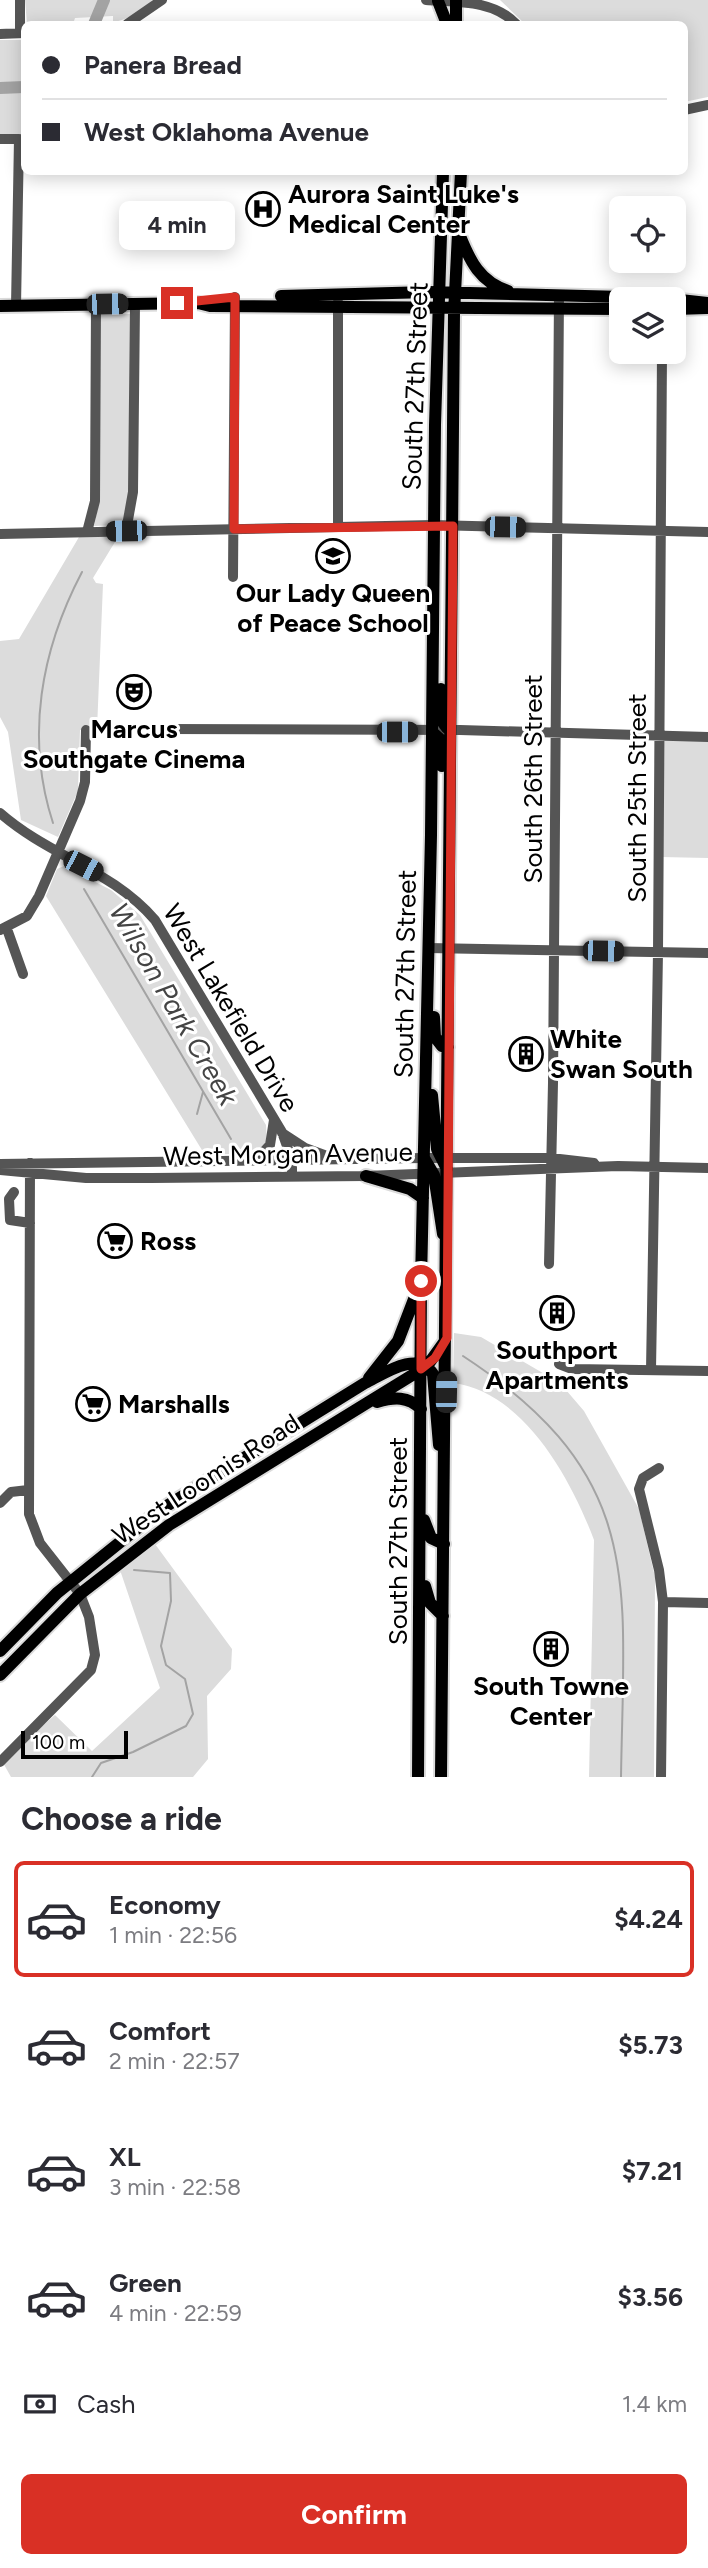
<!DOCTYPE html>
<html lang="en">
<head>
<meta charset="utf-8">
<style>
	body { margin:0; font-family:Figtree,sans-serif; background:#f2f2f3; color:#2b2b33; height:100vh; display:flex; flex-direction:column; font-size:26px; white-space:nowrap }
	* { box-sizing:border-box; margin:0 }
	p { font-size:23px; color:#7c7c81 }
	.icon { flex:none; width:38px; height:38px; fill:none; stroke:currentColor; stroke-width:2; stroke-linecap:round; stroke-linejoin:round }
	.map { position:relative; height:1777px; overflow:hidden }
	.side { display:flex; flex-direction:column; background:#fff; flex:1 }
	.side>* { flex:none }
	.guide { position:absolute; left:21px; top:21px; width:667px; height:154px; border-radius:10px; box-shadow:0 4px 18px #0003; display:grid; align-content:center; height:154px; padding:0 21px; background:#fff }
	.tools { position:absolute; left:609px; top:196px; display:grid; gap:14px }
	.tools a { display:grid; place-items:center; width:77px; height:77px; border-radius:10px; background:#fff; box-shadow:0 4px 18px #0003; font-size:35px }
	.scale { position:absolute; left:21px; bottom:18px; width:107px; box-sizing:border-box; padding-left:7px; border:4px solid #000; border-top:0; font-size:19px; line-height:24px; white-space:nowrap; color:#000; -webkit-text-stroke:5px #fff; paint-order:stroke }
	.end { position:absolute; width:32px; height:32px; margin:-16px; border:9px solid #d93025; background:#fff; box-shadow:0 0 0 4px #fff }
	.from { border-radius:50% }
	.bubble { position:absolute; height:49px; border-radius:10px; background:#fff; box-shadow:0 4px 18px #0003; font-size:23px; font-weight:700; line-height:49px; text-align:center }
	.car { position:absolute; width:21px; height:42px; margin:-21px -10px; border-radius:9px; box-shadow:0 0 5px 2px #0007; background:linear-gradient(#222 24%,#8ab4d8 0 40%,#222 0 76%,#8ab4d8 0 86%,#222 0) }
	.guide b { display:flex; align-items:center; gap:24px; height:66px; font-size:26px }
	.guide b+b { border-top:2px solid #e1e1e2 }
	.guide i { width:18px; height:18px; background:#2b2b33 }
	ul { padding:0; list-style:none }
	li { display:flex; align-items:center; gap:21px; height:116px; margin:0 14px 10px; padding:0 7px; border:4px solid transparent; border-radius:10px }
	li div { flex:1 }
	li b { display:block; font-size:26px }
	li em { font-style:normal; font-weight:700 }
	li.selected { border-color:#d93025 }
	li>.icon { width:63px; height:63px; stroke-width:1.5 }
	h2 { padding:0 21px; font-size:32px; line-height:84px }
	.pay { display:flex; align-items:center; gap:18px; height:77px; padding:0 21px; font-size:26px }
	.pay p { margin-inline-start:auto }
	.primary-button { display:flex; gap:14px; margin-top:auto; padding:14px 21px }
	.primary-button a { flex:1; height:80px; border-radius:10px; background:#d93025; color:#fff; font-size:28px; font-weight:700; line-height:80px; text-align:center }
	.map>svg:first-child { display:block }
</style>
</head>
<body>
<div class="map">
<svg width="708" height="1777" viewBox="0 0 708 1777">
	<rect width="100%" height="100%" fill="#fff"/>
	<path fill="#dcdcdc" d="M25,0H153C142,11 128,20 113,22V16L75,18L73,24H27Z
		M500,0H708V97L684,102V24H525Z
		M0,40H24V143L16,134H0Z
		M130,314L129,493L122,525L94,526L99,503L100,315Z
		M79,537H118L93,578L96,583L103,584L97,729L80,730L78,791L58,837L21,820L8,732L0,717V641L19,639Z
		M663,740L708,741V858L661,857Z
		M64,866L111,890L140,915L266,1125L267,1143L256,1153L205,1155L46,896L57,869Z
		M454,1333L481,1337L560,1383L584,1411L639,1509L655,1577L654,1777H589L594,1540C571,1479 524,1392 453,1383Z
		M155,1544L232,1649L231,1669L207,1696L208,1759L193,1777H11L2,1761L55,1715L92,1751L160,1688L120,1570Z"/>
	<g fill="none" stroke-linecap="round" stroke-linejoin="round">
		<path stroke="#a3a3a3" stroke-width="2" d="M53,823C25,737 41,650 82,572
			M84,889L231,1139
			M197,1114L203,1092
			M463,1356C646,1476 624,1581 621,1777
			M92,1777L101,1763L133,1752L186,1726L193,1714L185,1679L166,1665L161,1646L171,1601L170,1573L134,1570"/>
		<path stroke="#a3a3a3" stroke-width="12" d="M94,24L104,0
			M0,88L24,87"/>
		<g stroke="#dbdbdb" stroke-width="16">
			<path id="major" d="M456,0V24
				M438,1L447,24
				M460,236C470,261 480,282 508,291
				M281,296L429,292L662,298L708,303
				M0,306L198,303L210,306L621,309
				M674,309L708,308
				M441,689L442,721L447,728
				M432,732L441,740L442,766
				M434,1017L435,1037L442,1046L448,1047
				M432,1095L437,1149L447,1169
				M424,1158L434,1175L443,1234
				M366,1176L410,1189L423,1198
				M369,1378L398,1341L416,1294
				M377,1402C394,1397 408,1396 421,1409
				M424,1520L431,1538L444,1544
				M425,1586L430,1603L443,1616
				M0,1651L57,1593L160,1510L365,1383C385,1373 417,1350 433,1374L439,1445
				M0,1675L80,1594L169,1525L427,1366L445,1341
				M418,1777L421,1281L431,835L435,425L443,172
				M441,1777L454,314L461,172"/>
		</g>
		<path stroke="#555" stroke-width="10" d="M426,0C458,2 494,0 516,24
			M127,24L162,0
			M20,33V0
			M0,34L24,33
			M684,110L708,105
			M0,139H19L16,306
			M338,527V302
			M126,531L133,492L135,304
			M87,532L95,501L96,304
			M0,534L434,525L708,532
			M233,577L235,297
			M165,729L460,730L708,737
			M0,813C49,856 112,870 155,920L282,1132L292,1160V1177
			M7,929L23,974
			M0,930L27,916L39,896L80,801L85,782L86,730
			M428,948L708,953
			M282,1133L305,1148L327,1156
			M255,1161L270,1145L274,1120
			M0,1164L424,1158H551L594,1163
			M0,1170L86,1178H152L366,1176L618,1166L708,1168
			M14,1192L9,1199L10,1220L30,1223
			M549,1264L553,1083L559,295
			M559,1364L572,1369L708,1371
			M651,1370L658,952L662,352
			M659,1468L643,1478L639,1489L659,1570L663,1602L661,1777
			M0,1503L11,1492L28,1490
			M663,1602L708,1603
			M0,1762L91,1670L95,1655L89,1617L80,1594L40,1543L29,1514L30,1163"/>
		<use href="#major" stroke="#000" stroke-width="12"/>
	</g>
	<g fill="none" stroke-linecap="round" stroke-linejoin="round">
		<path stroke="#d93025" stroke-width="9" d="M177,303L235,297L234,529L453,526L447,1338L435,1358L421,1369V1281"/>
	</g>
	<defs>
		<g id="hospital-ring" transform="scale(1.75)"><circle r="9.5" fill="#fff" stroke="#000" stroke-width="1.5"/><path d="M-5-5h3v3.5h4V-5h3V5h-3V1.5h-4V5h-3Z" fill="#000"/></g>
		<g id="school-ring" transform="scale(1.75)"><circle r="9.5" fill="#fff" stroke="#000" stroke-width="1.5"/><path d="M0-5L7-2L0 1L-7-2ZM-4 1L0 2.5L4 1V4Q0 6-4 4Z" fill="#000"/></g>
		<g id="theatre-ring" transform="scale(1.75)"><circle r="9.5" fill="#fff" stroke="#000" stroke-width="1.5"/><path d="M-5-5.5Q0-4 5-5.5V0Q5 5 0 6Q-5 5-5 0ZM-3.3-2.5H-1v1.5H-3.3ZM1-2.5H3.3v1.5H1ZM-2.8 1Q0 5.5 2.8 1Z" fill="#000"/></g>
		<g id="building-ring" transform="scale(1.75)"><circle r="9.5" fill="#fff" stroke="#000" stroke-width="1.5"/><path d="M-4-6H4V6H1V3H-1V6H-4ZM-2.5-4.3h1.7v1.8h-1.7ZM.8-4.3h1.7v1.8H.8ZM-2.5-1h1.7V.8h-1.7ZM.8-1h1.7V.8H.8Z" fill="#000"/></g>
		<g id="supermarket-ring" transform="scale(1.75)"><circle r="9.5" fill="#fff" stroke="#000" stroke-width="1.5"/><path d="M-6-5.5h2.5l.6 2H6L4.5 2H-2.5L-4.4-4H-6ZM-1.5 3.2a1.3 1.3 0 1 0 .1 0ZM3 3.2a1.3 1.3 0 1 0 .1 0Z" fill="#000"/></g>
	</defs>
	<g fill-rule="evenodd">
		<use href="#hospital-ring" x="263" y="209"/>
		<use href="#school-ring" x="333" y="556"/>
		<use href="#theatre-ring" x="134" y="692"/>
		<use href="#building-ring" x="526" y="1054"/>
		<use href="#supermarket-ring" x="115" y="1241"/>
		<use href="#building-ring" x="557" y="1313"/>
		<use href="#supermarket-ring" x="93" y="1404"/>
		<use href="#building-ring" x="551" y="1649"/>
	</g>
	<g text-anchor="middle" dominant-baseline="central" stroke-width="6" stroke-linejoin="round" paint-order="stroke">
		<g font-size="26" font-weight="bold" fill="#000" stroke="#fff" text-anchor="start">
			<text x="288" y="194">Aurora Saint Luke's<tspan x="288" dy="30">Medical Center</tspan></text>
			<text x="333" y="593" text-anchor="middle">Our Lady Queen<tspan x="333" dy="30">of Peace School</tspan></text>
			<text x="134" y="729" text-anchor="middle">Marcus<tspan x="134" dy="30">Southgate Cinema</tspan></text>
			<text x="550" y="1039">White<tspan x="550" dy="30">Swan South</tspan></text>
			<text x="140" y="1241">Ross</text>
			<text x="557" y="1350" text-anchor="middle">Southport<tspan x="557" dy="30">Apartments</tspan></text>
			<text x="118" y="1404">Marshalls</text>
			<text x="551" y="1686" text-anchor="middle">South Towne<tspan x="551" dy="30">Center</tspan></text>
		</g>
		<g font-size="26" fill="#000" stroke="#fff">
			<text transform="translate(415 386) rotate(-88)">South 27th Street</text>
			<text transform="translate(533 779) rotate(-90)">South 26th Street</text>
			<text transform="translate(637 798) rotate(-90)">South 25th Street</text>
			<text transform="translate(405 974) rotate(-89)">South 27th Street</text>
			<text transform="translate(231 1008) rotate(59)">West Lakefield Drive</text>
			<text transform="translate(288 1154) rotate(-1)">West Morgan Avenue</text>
			<text transform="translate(206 1479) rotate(-33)">West Loomis Road</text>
			<text transform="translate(398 1541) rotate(-90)">South 27th Street</text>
		</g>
		<g font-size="28" font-style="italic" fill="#444" stroke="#fff">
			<text transform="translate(174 1004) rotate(60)">Wilson Park Creek</text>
		</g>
	</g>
</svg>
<div class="tools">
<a><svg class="icon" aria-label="locate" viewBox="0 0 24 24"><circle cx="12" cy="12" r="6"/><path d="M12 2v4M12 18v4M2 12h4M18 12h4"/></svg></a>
<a><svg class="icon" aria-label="layers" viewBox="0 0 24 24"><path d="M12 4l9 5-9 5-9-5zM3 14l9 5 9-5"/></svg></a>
</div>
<div class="scale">100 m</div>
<i class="end from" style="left:421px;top:1281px"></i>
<i class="end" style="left:177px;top:303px"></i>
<div class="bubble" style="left:119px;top:201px;width:116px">4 min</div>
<i class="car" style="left:107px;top:304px;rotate:89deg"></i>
<i class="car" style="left:505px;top:527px;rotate:91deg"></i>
<i class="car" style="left:126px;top:531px;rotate:269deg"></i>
<i class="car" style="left:397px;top:732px;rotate:90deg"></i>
<i class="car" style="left:83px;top:866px;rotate:117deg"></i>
<i class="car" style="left:603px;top:951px;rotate:91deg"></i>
<i class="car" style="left:446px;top:1392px;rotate:1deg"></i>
<div class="guide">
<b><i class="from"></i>Panera Bread</b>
<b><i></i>West Oklahoma Avenue</b>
</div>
</div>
<section class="side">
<h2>Choose a ride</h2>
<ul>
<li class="selected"><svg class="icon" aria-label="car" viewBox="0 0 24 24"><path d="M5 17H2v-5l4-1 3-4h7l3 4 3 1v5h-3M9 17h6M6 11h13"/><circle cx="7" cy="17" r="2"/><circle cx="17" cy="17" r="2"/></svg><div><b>Economy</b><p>1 min · 22:56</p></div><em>$4.24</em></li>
<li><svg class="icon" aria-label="car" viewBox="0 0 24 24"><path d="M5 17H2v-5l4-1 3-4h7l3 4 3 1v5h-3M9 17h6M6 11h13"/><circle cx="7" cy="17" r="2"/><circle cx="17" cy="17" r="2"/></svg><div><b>Comfort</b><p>2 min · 22:57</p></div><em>$5.73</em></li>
<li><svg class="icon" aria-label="car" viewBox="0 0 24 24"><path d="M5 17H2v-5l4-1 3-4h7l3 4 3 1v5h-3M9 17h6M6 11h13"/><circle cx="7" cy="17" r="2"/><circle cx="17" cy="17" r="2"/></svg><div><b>XL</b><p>3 min · 22:58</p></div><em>$7.21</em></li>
<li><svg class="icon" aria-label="car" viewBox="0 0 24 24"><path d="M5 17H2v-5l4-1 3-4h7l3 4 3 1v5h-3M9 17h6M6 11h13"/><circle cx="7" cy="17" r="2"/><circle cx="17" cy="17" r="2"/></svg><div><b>Green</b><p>4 min · 22:59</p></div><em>$3.56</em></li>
</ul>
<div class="pay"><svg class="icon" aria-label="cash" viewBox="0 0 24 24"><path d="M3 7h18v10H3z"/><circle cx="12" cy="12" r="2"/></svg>Cash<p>1.4 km</p></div>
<div class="primary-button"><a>Confirm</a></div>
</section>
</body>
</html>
